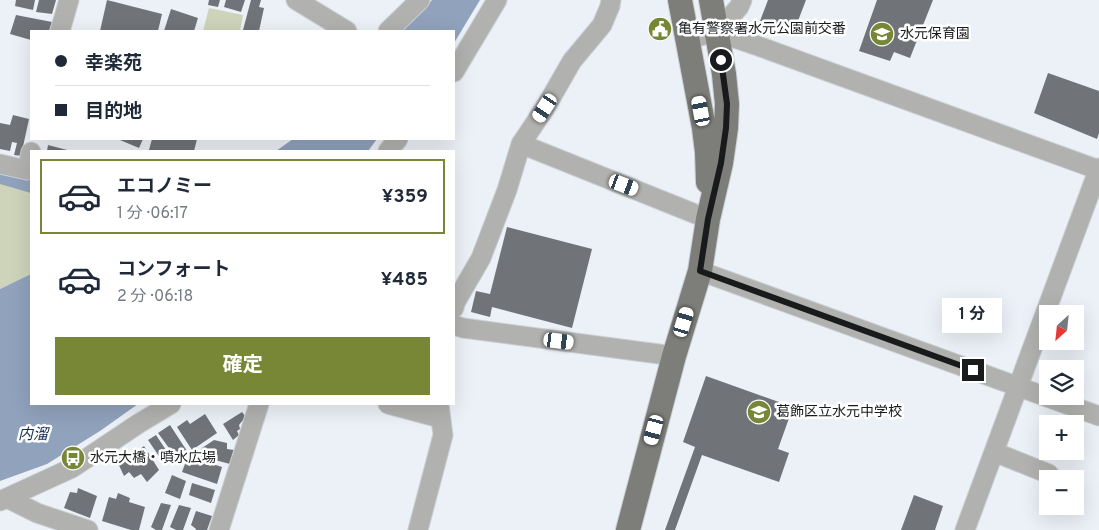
<!DOCTYPE html>
<html lang="ja">
<head>
<meta charset="utf-8">
<style>
	body { margin:0; font-family:Overpass,"Noto Sans JP",sans-serif; background:#f2f2f3; color:#1f2937; height:100vh; display:flex; flex-direction:column; font-size:19px; white-space:nowrap }
	* { box-sizing:border-box; margin:0 }
	p { font-size:16px; color:#747a83 }
	.icon { flex:none; width:28px; height:28px; fill:none; stroke:currentColor; stroke-width:2; stroke-linecap:round; stroke-linejoin:round }
	.map { position:relative; flex:1; overflow:hidden }
	.panel { position:absolute; left:30px; top:150px; width:425px; height:255px; display:flex; flex-direction:column; background:#fff; border-radius:0px; box-shadow:0 5px 20px #0002 }
	.panel>* { flex:none }
	.top-card { position:absolute; left:30px; top:30px; width:425px; height:110px; border-radius:0px; box-shadow:0 5px 20px #0002; display:grid; align-content:center; height:110px; padding:0 25px; background:#fff }
	.needle { width:32px; rotate:207deg }
	.controls { position:absolute; left:1039px; top:305px; display:grid; gap:10px }
	.controls a { display:grid; place-items:center; width:45px; height:45px; border-radius:0px; background:#fff; box-shadow:0 5px 20px #0002; font-size:25px }
	.end { position:absolute; width:22px; height:22px; margin:-11px; border:6px solid #181a1c; background:#fff; box-shadow:0 0 0 2px #fff }
	.from { border-radius:50% }
	.bubble { position:absolute; height:35px; border-radius:0px; background:#fff; box-shadow:0 5px 20px #0002; font-size:16px; font-weight:700; line-height:35px; text-align:center }
	.car { position:absolute; width:15px; height:30px; margin:-15px -8px; border-radius:6px; box-shadow:0 0 4px 1px #0007; background:linear-gradient(#fff 24%,#345 0 40%,#fff 0 76%,#345 0 86%,#fff 0) }
	.top-card b { display:flex; align-items:center; gap:18px; height:48px; font-size:19px }
	.top-card b+b { border-top:1px solid #e0e1e3 }
	.top-card i { width:12px; height:12px; background:#1f2937 }
	ul { padding:9px 0 0; list-style:none }
	li { display:flex; align-items:center; gap:15px; height:75px; margin:0 10px 8px; padding:0 15px; border:2px solid transparent; border-radius:0px }
	li div { flex:1 }
	li b { display:block; font-size:19px }
	li em { font-style:normal; font-weight:700 }
	li.on { border-color:#778736 }
	li>.icon { width:45px; height:45px; stroke-width:1.5 }
	.button { display:flex; gap:10px; margin-top:auto; padding:10px 25px }
	.button a { flex:1; height:58px; border-radius:0px; background:#778736; color:#fff; font-size:20px; font-weight:700; line-height:58px; text-align:center }
	.map>svg:first-child { display:block }
</style>
</head>
<body>
<div class="map">
<svg width="1099" height="530" viewBox="0 0 1099 530">
	<rect width="100%" height="100%" fill="#ecf1f7"/>
	<path fill="#cdd4ba" d="M209,8L243,15L240,31H203Z
		M0,169L31,177V274L0,289Z"/>
	<path fill="#90a2bc" d="M432,0H480L454,43V31H402Z
		M293,139H377L368,151H276Z
		M0,172L31,180V193L0,184Z
		M31,274V404H138L100,431L47,464L0,481V289Z"/>
	<path fill="#707479" d="M16,0H35L33,10L15,6Z
		M39,0H56L52,14L36,12Z
		M107,0L162,14L158,31H100Z
		M209,0H220L218,7L208,5Z
		M226,0H245L241,12L224,7Z
		M251,0H261L259,7L264,8L259,31H249L243,30Z
		M768,0H806L793,34L760,21Z
		M877,0H933L910,58L894,52L890,61L859,51Z
		M171,9L198,18L194,31H164Z
		M16,15L52,22L49,31H31V40L10,34Z
		M1048,73L1099,91V133L1097,139L1034,113Z
		M13,115L29,119L21,156L14,155L17,143L12,142L10,151L0,149V123L10,125Z
		M120,139H143L139,148L120,140Z
		M152,139H197L194,151L149,150Z
		M48,145L71,151H47Z
		M507,227L592,249L572,328L492,307L490,317L471,312L476,291L490,294Z
		M706,376L793,407L778,449L789,453L779,482L702,455L675,530H665L695,447L683,442Z
		M242,412L245,416L243,420L239,425L240,429L237,431L239,435L233,440L223,424Z
		M205,414L217,433L192,450L177,427L187,420L190,424Z
		M170,425L187,451L177,459L158,433Z
		M156,435L170,456L163,462L148,440Z
		M214,440L227,443V449L234,450L230,464L200,456L202,448Z
		M144,446L159,470L147,482L141,474L134,478L129,472L124,476L116,459L128,452L133,455Z
		M188,456L222,467L217,484L182,472Z
		M172,475L186,481L180,499L165,493Z
		M192,483L215,490L211,503L189,495Z
		M78,488L97,496L90,518L64,508L70,492L77,493Z
		M118,493L130,498L129,502L145,507L139,530H131L102,521L109,497L116,499Z
		M914,495L943,506L935,530H901Z
		M161,503L171,505L162,530H156L151,527Z
		M179,505L191,508L183,530H176L170,527Z
		M196,511L212,516L207,530H196V529L191,525Z"/>
	<g fill="none" stroke-linecap="round" stroke-linejoin="round">
		<g stroke="#cacfd4" stroke-width="21">
			<path id="minor" d="M296,0L347,31
				M60,31L69,0
				M388,31L420,0
				M717,32L739,7L742,0
				M688,39L717,32L758,46L1099,170
				M454,72L497,0
				M521,144L708,219
				M388,151L398,139
				M0,164L27,170L31,152
				M700,271L1099,416
				M454,308L455,303L481,258L507,190L521,144L545,108L572,61L602,25L610,6L611,0
				M454,325L463,328L674,356
				M388,404L440,418
				M994,452L1049,474
				M7,498L37,513L88,530
				M0,501L72,468L138,424L171,404
				M219,530L259,404
				M418,530L443,435L439,404
				M965,530L1099,168"/>
		</g>
		<g stroke="#cacfd4" stroke-width="26">
			<path id="major" d="M680,0L704,128L707,152L708,182
				M628,530L674,356L700,271L708,219L721,163L726,128L727,104L724,74L711,0"/>
		</g>
		<use href="#minor" stroke="#b1b2af" stroke-width="19"/>
		<use href="#major" stroke="#7d7e79" stroke-width="24"/>
	</g>
	<g fill="none" stroke-linecap="round" stroke-linejoin="round">
		<path stroke="#181a1c" stroke-width="6" d="M721,60L727,104L726,128L721,163L708,219L700,271L973,370"/>
	</g>
	<defs>
		<g id="civic-disc" transform="scale(1.25)"><circle r="9.5" fill="#778736" stroke="#fff"/><path d="M-.6-6.5H3V-4.5H.6V-3L4-1V1h2V6H-6V1h2V-1L-.6-3ZM-1.2 2.5V6h2.4V2.5Z" fill="#fff"/></g>
		<g id="school-disc" transform="scale(1.25)"><circle r="9.5" fill="#778736" stroke="#fff"/><path d="M0-5L7-2L0 1L-7-2ZM-4 1L0 2.5L4 1V4Q0 6-4 4Z" fill="#fff"/></g>
		<g id="bus-disc" transform="scale(1.25)"><circle r="9.5" fill="#778736" stroke="#fff"/><path d="M-5-6H5V4H4V6H2V4H-2V6H-4V4H-5ZM-3.5-4V0h7V-4ZM-3.5 1.2v1.5H-2V1.2ZM2 1.2v1.5H3.5V1.2Z" fill="#fff"/></g>
	</defs>
	<g fill-rule="evenodd">
		<use href="#civic-disc" x="660" y="29"/>
		<use href="#school-disc" x="882" y="34"/>
		<use href="#school-disc" x="759" y="412"/>
		<use href="#bus-disc" x="73" y="458"/>
	</g>
	<g text-anchor="middle" dominant-baseline="central" stroke-width="5" stroke-linejoin="round" paint-order="stroke">
		<g font-size="14" fill="#181a1c" stroke="#fff" text-anchor="start">
			<text x="678" y="29">亀有警察署水元公園前交番</text>
			<text x="900" y="34">水元保育園</text>
			<text x="776" y="412">葛飾区立水元中学校</text>
			<text x="90" y="458">水元大橋・噴水広場</text>
		</g>
		<g font-size="15" font-style="italic" fill="#112b50" stroke="#fff">
			<text x="33" y="435">内溜</text>
		</g>
	</g>
</svg>
<div class="controls">
<a><svg class="needle" viewBox="-14 -14 28 28"><path d="M0-13l5 13h-10z" fill="#e53935"/><path d="M0 13l5-13h-10z" fill="#747a83"/></svg></a>
<a><svg class="icon" aria-label="layers" viewBox="0 0 24 24"><path d="M12 4l9 5-9 5-9-5zM3 14l9 5 9-5"/></svg></a>
<a>+</a>
<a>−</a>
</div>
<i class="end from" style="left:721px;top:60px"></i>
<i class="end" style="left:973px;top:370px"></i>
<div class="bubble" style="left:942px;top:298px;width:60px">1 分</div>
<i class="car" style="left:545px;top:108px;rotate:213deg"></i>
<i class="car" style="left:701px;top:111px;rotate:349deg"></i>
<i class="car" style="left:624px;top:185px;rotate:111deg"></i>
<i class="car" style="left:684px;top:322px;rotate:17deg"></i>
<i class="car" style="left:559px;top:341px;rotate:97deg"></i>
<i class="car" style="left:654px;top:430px;rotate:195deg"></i>
<div class="top-card">
<b><i class="from"></i>幸楽苑</b>
<b><i></i>目的地</b>
</div>
<section class="panel">
<ul>
<li class="on"><svg class="icon" aria-label="car" viewBox="0 0 24 24"><path d="M5 17H2v-5l4-1 3-4h7l3 4 3 1v5h-3M9 17h6M6 11h13"/><circle cx="7" cy="17" r="2"/><circle cx="17" cy="17" r="2"/></svg><div><b>エコノミー</b><p>1 分 · 06:17</p></div><em>¥359</em></li>
<li><svg class="icon" aria-label="car" viewBox="0 0 24 24"><path d="M5 17H2v-5l4-1 3-4h7l3 4 3 1v5h-3M9 17h6M6 11h13"/><circle cx="7" cy="17" r="2"/><circle cx="17" cy="17" r="2"/></svg><div><b>コンフォート</b><p>2 分 · 06:18</p></div><em>¥485</em></li>
</ul>
<div class="button"><a>確定</a></div>
</section>
</div>
</body>
</html>
